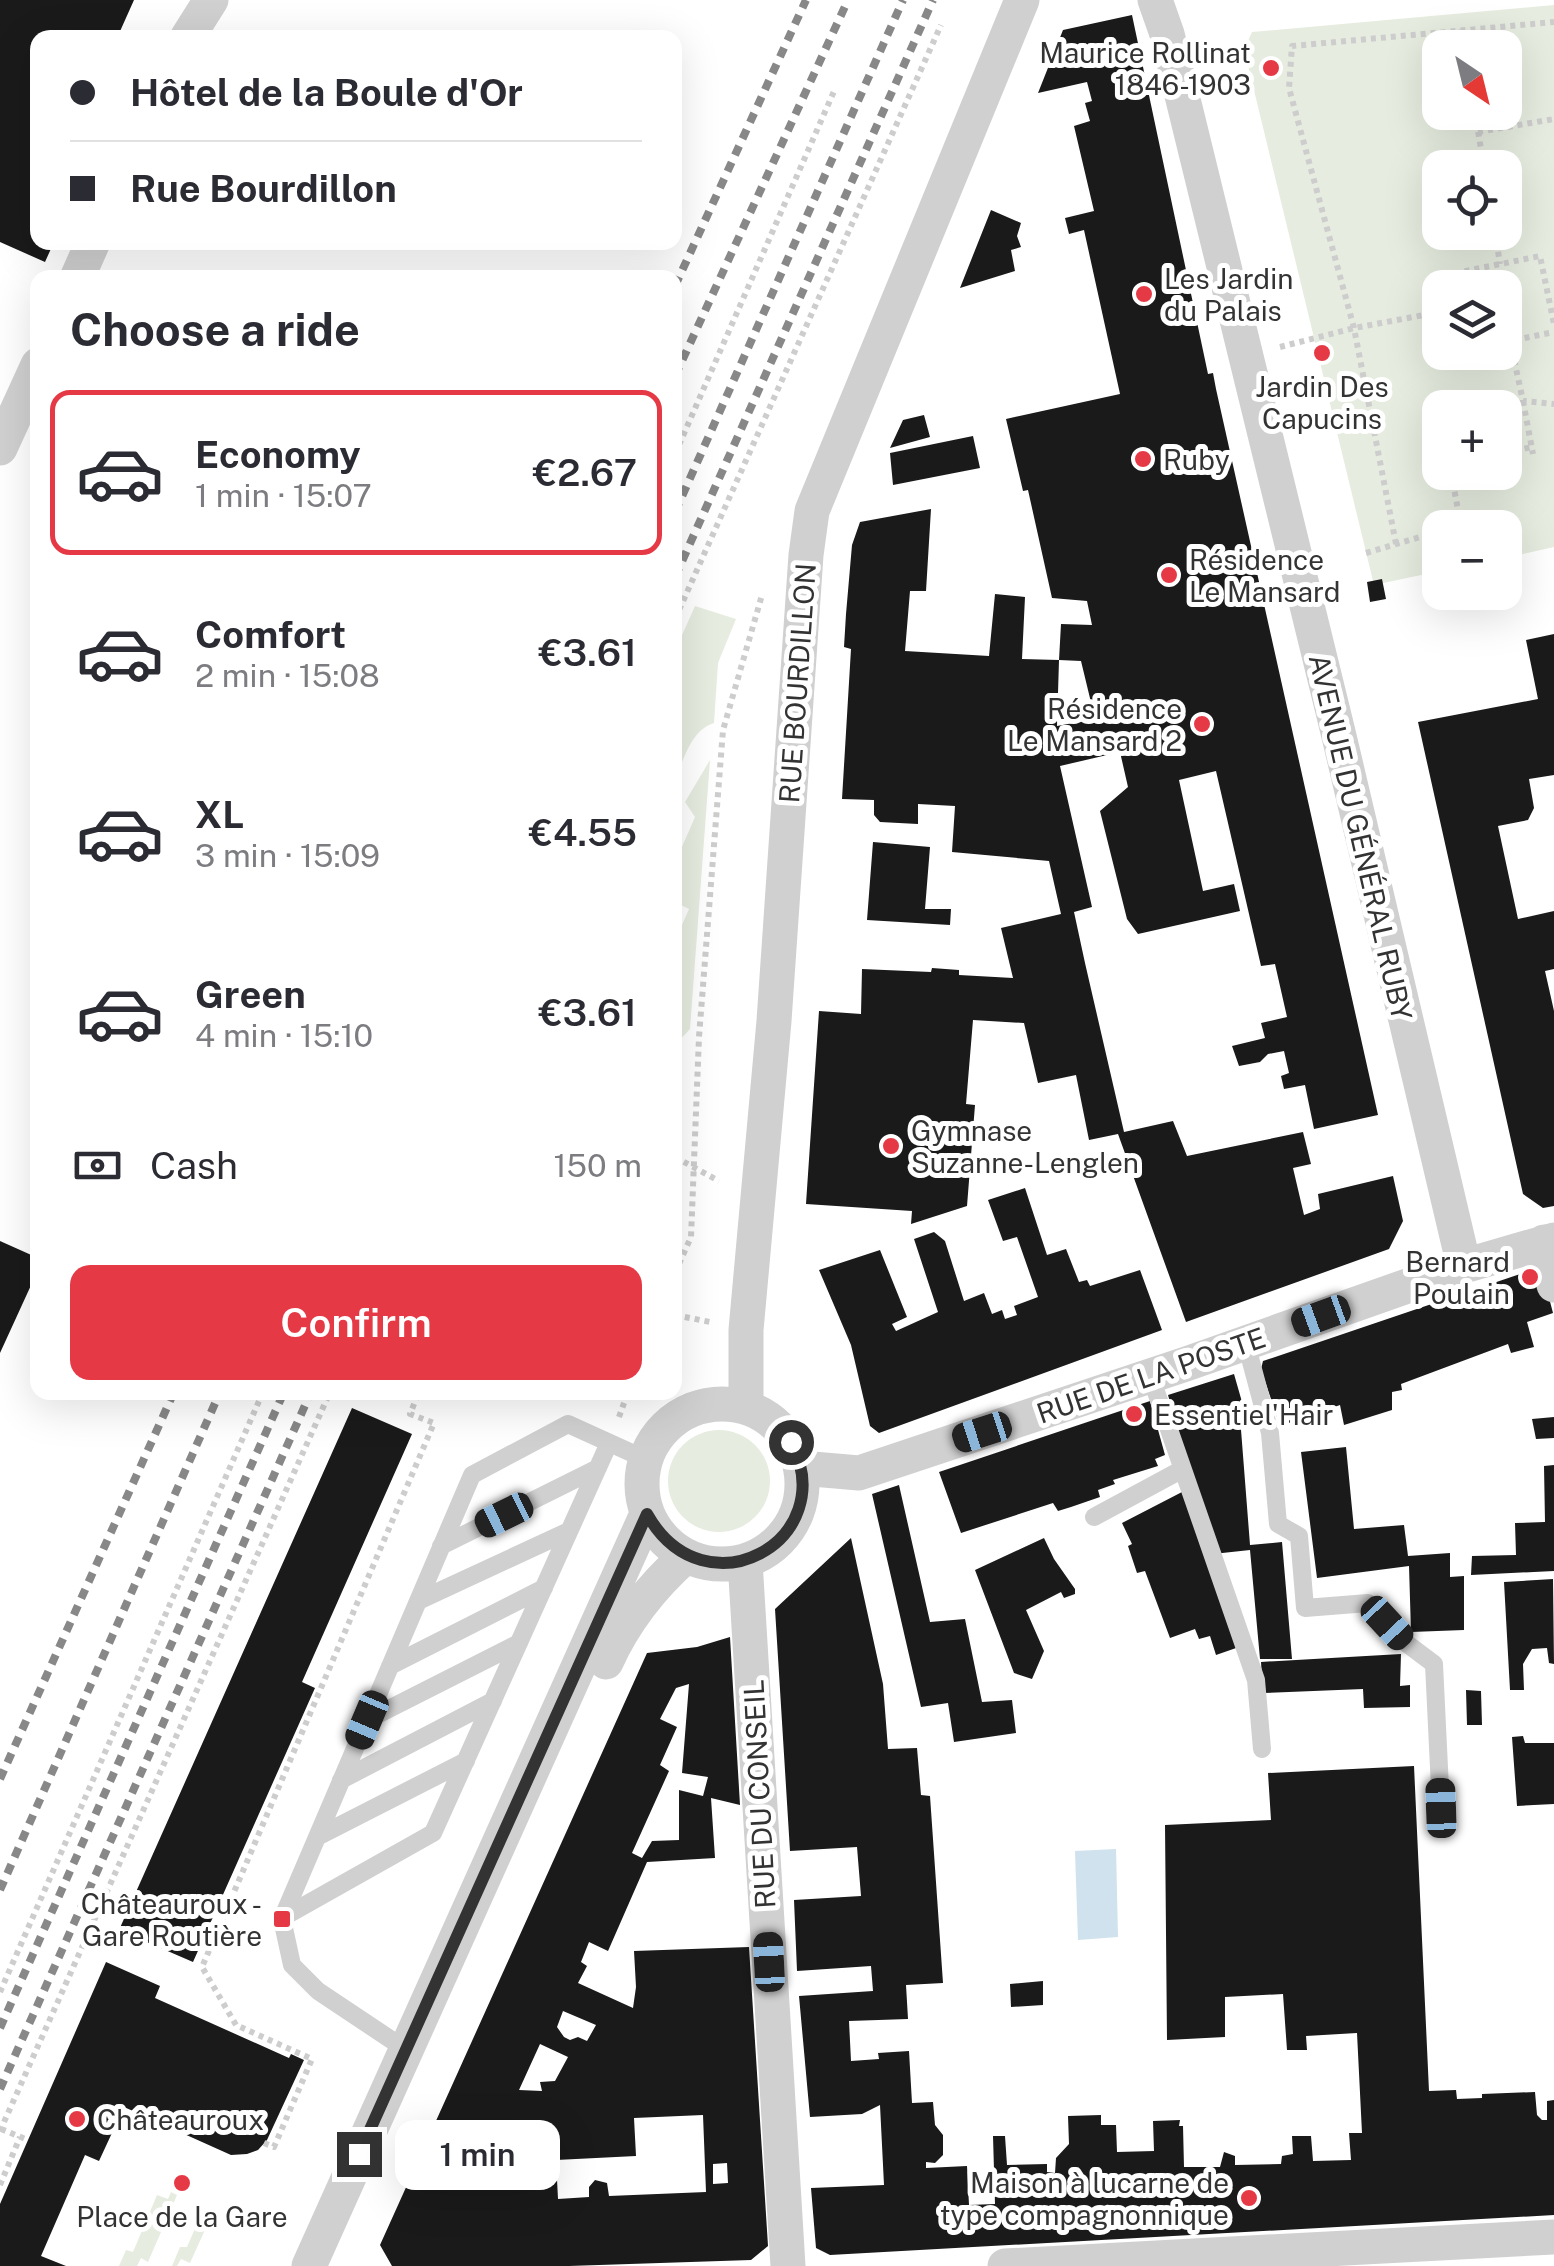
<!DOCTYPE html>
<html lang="en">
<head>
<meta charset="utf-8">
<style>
	body { margin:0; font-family:"Public Sans",sans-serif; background:#f2f2f3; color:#2b2b33; height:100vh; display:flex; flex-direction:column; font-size:38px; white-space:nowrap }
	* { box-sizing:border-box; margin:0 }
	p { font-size:32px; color:#7c7c81 }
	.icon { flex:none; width:55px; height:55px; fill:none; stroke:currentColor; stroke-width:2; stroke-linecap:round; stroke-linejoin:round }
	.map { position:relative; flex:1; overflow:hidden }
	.details { position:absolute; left:30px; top:270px; width:652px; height:1130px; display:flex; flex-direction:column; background:#fff; border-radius:20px; box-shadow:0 10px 40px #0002 }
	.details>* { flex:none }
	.banner { position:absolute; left:30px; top:30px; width:652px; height:220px; border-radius:20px; box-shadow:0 10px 40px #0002; display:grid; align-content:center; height:220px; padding:0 40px; background:#fff }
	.needle { width:65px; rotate:145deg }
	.controls { position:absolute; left:1422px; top:30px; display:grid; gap:20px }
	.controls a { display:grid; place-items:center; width:100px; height:100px; border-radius:20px; background:#fff; box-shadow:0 10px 40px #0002; font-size:50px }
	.end { position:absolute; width:45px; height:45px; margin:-22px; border:12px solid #333; background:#fff; box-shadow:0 0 0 5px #fff }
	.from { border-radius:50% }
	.bubble { position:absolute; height:70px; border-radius:20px; background:#fff; box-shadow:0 10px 40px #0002; font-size:32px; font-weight:600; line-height:70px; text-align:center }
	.car { position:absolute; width:30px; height:60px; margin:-30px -15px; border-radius:12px; box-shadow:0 0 8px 2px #0007; background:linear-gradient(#222 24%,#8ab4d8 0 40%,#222 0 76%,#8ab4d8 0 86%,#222 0) }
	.banner b { display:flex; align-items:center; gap:35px; height:95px; font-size:38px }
	.banner b+b { border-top:2px solid #e1e1e2 }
	.banner i { width:25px; height:25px; background:#2b2b33 }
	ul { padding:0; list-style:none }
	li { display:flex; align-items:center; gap:30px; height:165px; margin:0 20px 15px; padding:0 20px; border:5px solid transparent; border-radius:20px }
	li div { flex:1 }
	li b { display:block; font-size:38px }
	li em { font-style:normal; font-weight:600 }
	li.current { border-color:#e63946 }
	li>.icon { width:90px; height:90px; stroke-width:1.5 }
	h2 { padding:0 40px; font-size:45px; line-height:120px }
	.pay { display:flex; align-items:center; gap:25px; height:110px; padding:0 40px; font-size:38px }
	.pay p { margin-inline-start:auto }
	.primary-button { display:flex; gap:20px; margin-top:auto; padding:20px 40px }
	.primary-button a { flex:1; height:115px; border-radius:20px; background:#e63946; color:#fff; font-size:40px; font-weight:600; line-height:115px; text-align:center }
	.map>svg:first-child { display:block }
</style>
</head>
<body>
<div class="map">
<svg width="1554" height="2266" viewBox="0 0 1554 2266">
	<rect width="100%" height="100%" fill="#fff"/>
	<path fill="#e6ecdf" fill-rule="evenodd" d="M1554,5V547L1505,558V528H1440V571L1374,585L1244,49L1252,32ZM1440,48H1505V112H1440ZM1440,168H1505V232H1440ZM1440,288H1505V352H1440ZM1440,408H1505V472H1440Z
		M695,606L736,619L718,663L714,723C691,730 684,759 675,780V651Z
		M710,760L690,1029L675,1045V941L689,909L675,902V863L695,817L685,802Z
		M668 1481a51 51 0 1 1 102 0a51 51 0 1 1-102 0Z
		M171,2192L177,2195L148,2262L141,2258L137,2266H119L126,2250L133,2252L157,2195L168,2199Z
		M204,2208L213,2212L190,2263L181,2259L177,2266H172L180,2247H187Z"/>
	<path fill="#cfe2ee" d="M1116,1849L1118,1937L1078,1940L1075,1851Z"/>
	<path fill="#1a1a1a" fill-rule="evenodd" d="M0,0H134L117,38H38V242H54L45,262L0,242Z
		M1132,15L1208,374L1213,373L1216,389L1378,1115L1314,1129L1305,1085L1284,1089L1281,1076L1289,1073L1284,1051L1268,1054L1260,1062L1239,1066L1232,1046L1265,1038L1261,1023L1287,1017L1275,964L1261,966L1216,771L1179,780L1203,891L1234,884L1240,911L1138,934L1127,919L1100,811L1128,787L1120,752L1060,766L1092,907L1074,912L1085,963L1124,1132L1173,1121L1187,1156L1303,1132L1311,1164L1293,1168L1304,1215L1320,1209L1318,1194L1393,1176L1403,1221L1389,1249L1186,1322L1118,1134L1089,1140L1076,1075L1038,1083L1024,1023L973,1020L966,1104L975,1105L967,1206L911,1224L912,1211L806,1204L819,1011L861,1014L862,969L931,972L932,968L959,970V975L1013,978L1001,928L1061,914L1049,861L952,852L955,806L918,804V824L880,822L874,815V800L842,799L851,649L844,647L846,614L852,545L860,522L931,509L926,591H910L905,651L989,656L995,594L1025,597L1022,659L1059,660L1057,726L1095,719L1081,661L1059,660L1061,624L1092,625L1087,601L1052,598L1028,490L1023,491L1006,419L1120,394L1084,230L1069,234L1065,218L1094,211L1074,126L1090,121L1085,103L1092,101L1087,82L1038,93L1063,30Z
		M991,210L1021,223L1017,236L1021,247L1011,250L1015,271L960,288Z
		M924,415L930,437L890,448L903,420Z
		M973,436L980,468L893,485L890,453Z
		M1382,579L1386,599L1370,602L1367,582Z
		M1554,634V775L1529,779L1534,808L1528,820L1498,826L1518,919L1554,911V969L1545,971L1554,1011V1206L1543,1208L1523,1194L1418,722L1538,699L1526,640Z
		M873,842L930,847L925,909H951L950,925L867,920Z
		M1025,1188L1047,1255L1066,1249L1079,1282L1087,1280L1090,1286L1140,1270L1162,1330L879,1433L870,1426L851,1345L819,1270L880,1250L907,1317L892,1324L896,1331L938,1312L914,1239L934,1232L945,1241L964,1301L984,1293L992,1314L1002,1310L1005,1319L1017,1315L1014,1306L1038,1297L1017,1237L1003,1241L988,1200Z
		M0,1241L38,1258V1270L0,1353Z
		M1541,1267L1553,1313L1527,1322L1534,1347L1511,1353L1508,1344L1401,1384L1402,1390L1392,1392V1410L1344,1425L1340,1405L1280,1426L1261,1369L1263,1361Z
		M1234,1374L1246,1416L1240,1417L1250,1545L1282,1542L1292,1659H1260L1250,1550L1213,1554L1168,1395Z
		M1150,1401L1165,1455L1155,1459L1158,1466L1113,1480L1115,1484L1098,1490L1100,1497L1071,1507L1058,1511L1053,1503L961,1533L939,1472Z
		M352,1408L412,1434L302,1682L315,1688L193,1962L119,1930Z
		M1554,1417V1438L1536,1439L1532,1419Z
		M1346,1447L1354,1529L1404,1525L1408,1556L1450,1553V1577L1464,1576V1630L1411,1632L1409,1566L1317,1578L1301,1452Z
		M1554,1465V1571L1471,1575L1472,1556L1516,1555L1515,1523L1545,1522L1544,1466Z
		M899,1485L930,1622L965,1619L982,1702L1012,1700L1016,1733L954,1742L948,1703L921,1707L872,1494Z
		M1182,1492L1239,1647L1216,1655L1210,1636L1199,1639L1195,1629L1170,1638L1145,1571L1137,1573L1128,1546L1132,1544L1122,1523Z
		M851,1538L883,1684L888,1749L917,1748L921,1795L930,1796L943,1983L906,1985L908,2019L849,2021L851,2061L879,2059L878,2053L909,2051L912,2103L933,2102L935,2125L943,2135V2155L935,2163L926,2162V2168L967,2166L969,2205L995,2204L993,2136H1005L1007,2165L1047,2164V2172L1055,2173L1056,2158L1069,2144L1068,2116L1101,2115V2125H1116L1117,2152L1154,2151L1153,2121L1180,2120L1179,2126H1183L1184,2167H1220L1224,2152L1235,2156V2165L1281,2164L1282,2156L1293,2154L1292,2136H1311L1313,2161L1351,2160L1349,2133H1362L1357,2033L1306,2036L1307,2050H1287L1283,1994L1225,1997V2037L1167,2040L1165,1825L1271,1820L1268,1773L1414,1766L1429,2091L1456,2090L1457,2099L1482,2098V2094L1535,2092L1537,2115L1542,2120H1547V2101L1554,2100V2215L830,2255L816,2248L811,2188L884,2185L880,2105L862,2114L810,2117L799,1996L873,1991L871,1966L797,1971L794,1900L861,1896L857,1847L790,1851L775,1609Z
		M1044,1538L1054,1559L1075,1589V1594L1064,1598L1061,1592L1026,1610L1044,1651L1032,1679L1014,1673L975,1570Z
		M1553,1579L1554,1664L1549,1663L1547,1648L1532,1649L1523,1664L1524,1690H1510L1504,1582Z
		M730,1637L740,1805L711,1798L715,1858L647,1862L608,1951L589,1942L581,1962L587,1966L578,1983L633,2008L636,1987L634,1951L749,1947L768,2246L751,2260L569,2266H392L380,2245L647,1653L697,1647ZM689,1684L682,1773L708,1777L703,1796L679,1790V1840L652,1841L642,1858L632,1853L669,1771L660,1765L677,1727L660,1719L676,1688ZM563,2011L596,2025L587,2041L578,2037L570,2040L564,2037L557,2027ZM540,2044L568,2057L555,2081L540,2082L542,2091L519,2090ZM703,2115L706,2192L609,2196L607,2183L595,2180L589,2187V2197L558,2199L556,2160L636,2156L634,2118ZM727,2163L728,2183L713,2184V2164Z
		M1401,1654L1400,1686L1410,1685V1707L1364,1708L1363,1689L1263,1693L1261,1662Z
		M1466,1690L1481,1691L1482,1725H1467Z
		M1523,1736L1525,1743H1554V1804L1517,1806L1512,1737Z
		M106,1962L160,1986L155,1998L289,2058L291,2054L304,2060L267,2140L258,2150L247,2154L231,2155L124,2107L99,2161L85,2155L41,2256L66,2266H0V2204Z
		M1043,1981V2005L1011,2007L1010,1984Z"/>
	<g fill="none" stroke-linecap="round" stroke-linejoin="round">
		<path stroke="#cdcdcd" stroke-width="6" stroke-dasharray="5 5" stroke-linecap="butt" d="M1461,29L1464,48
			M1475,112L1484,168
			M1478,132L1554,119
			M1495,232L1500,264
			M1464,288L1461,272L1540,256L1554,324
			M1510,341L1523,401L1554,404
			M1505,342L1554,332
			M1280,347L1354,328L1440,312
			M1523,401L1533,454
			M1505,453L1532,447
			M675,454L835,89
			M1451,472L1461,526L1454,528
			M1396,544L1354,328L1289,88L1292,46L1554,22
			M1366,553L1440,531
			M675,619L941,25
			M675,1157L719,1181
			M675,1273L691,1237L699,1037L723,730L762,595
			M675,1315L710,1322
			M619,1417L628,1392
			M0,1992L263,1392
			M1,2129L28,2140
			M0,2131L330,1392
			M264,2143L274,2147L312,2059L236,2025L202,1967L434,1423L410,1414L419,1392
			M0,2185L20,2137"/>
		<path stroke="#d0d0d0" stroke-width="18" d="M1246,1343L1270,1433L1278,1524L1299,1536L1305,1608L1368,1603L1406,1643L1434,1664L1441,1809
			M1155,1389L1256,1680L1262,1749
			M1094,1517L1181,1470
			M441,1546L598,1468
			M418,1601L569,1531
			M390,1666L544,1588
			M367,1720L519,1643
			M341,1780L493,1701
			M317,1837L466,1761
			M282,1918L433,1833L609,1443
			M405,2049L318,1991L292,1965L282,1919L472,1475L568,1424L645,1459"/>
		<path stroke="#d0d0d0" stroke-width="35" d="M1155,0L1167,34L1338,732L1464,1266
			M187,38L211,0
			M77,278L93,242
			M0,448L38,365
			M1544,1242L1554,1285
			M642 1484a80 80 0 1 1 160 0a80 80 0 1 1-160 0Z
			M746,1407V1330L774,1021L806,555L812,511L1022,0
			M801,1468L859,1473L1186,1364L1464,1266L1554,1240
			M745,1561L788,2266
			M606,1662C625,1620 652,1586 686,1556
			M309,2266L647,1514
			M1005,2266L1554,2237"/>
		<path stroke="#888" stroke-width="8" stroke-dasharray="10 8" stroke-linecap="butt" d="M675,286L806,0
			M675,376L848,0
			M675,512L903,0
			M675,577L933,0
			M0,1779L174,1392
			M0,1890L220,1392
			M0,2028L284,1392
			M0,2089L311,1392"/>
	</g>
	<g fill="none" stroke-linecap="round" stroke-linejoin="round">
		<path stroke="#333" stroke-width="12" d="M359,2154L647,1514C705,1617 843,1540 791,1442"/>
	</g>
	<g fill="#e63946" stroke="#fff" stroke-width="4">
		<circle cx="1271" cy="68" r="10"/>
		<circle cx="1144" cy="294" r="10"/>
		<circle cx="1322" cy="353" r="10"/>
		<circle cx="1143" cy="459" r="10"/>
		<circle cx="1169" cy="575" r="10"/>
		<circle cx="1202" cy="724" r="10"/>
		<circle cx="891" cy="1146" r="10"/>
		<circle cx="1530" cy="1277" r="10"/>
		<circle cx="1134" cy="1414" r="10"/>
		<rect x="272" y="1909" width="20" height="20" rx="5"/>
		<circle cx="77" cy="2119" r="10"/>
		<circle cx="182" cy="2183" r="10"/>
		<circle cx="1249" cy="2198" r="10"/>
	</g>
	<g text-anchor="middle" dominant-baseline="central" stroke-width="10" stroke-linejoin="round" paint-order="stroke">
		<g font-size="28" fill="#333" stroke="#fff" text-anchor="start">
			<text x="1251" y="52" text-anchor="end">Maurice Rollinat<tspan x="1251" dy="32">1846-1903</tspan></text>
			<text x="1164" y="278">Les Jardin<tspan x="1164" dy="32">du Palais</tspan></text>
			<text x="1322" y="386" text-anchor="middle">Jardin Des<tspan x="1322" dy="32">Capucins</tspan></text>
			<text x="1163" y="459">Ruby</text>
			<text x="1189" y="559">Résidence<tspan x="1189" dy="32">Le Mansard</tspan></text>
			<text x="1182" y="708" text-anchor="end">Résidence<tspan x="1182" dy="32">Le Mansard 2</tspan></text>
			<text x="911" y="1130">Gymnase<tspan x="911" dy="32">Suzanne-Lenglen</tspan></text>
			<text x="1510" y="1261" text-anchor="end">Bernard<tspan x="1510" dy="32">Poulain</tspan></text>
			<text x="1154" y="1414">Essentiel'Hair</text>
			<text x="262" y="1903" text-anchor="end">Châteauroux -<tspan x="262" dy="32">Gare Routière</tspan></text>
			<text x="97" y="2119">Châteauroux</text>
			<text x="1229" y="2182" text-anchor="end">Maison à lucarne de<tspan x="1229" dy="32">type compagnonnique</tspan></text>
			<text x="182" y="2216" text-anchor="middle">Place de la Gare</text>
		</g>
		<g font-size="28" fill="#333" stroke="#fff">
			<text transform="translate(797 683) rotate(-86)">RUE BOURDILLON</text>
			<text transform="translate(1361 837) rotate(77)">AVENUE DU GÉNÉRAL RUBY</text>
			<text transform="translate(1151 1375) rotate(-19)">RUE DE LA POSTE</text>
			<text transform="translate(759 1794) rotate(-93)">RUE DU CONSEIL</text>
		</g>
	</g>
</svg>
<div class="controls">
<a><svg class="needle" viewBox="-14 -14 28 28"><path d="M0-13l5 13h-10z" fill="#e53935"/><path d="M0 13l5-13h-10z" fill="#7c7c81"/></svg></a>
<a><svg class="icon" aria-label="locate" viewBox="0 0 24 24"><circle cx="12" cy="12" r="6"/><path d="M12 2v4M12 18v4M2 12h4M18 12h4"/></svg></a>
<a><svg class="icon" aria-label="layers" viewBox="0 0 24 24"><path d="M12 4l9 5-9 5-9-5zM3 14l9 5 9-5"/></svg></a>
<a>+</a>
<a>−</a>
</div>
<i class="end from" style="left:791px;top:1442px"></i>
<i class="end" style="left:359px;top:2154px"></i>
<div class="bubble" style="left:395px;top:2120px;width:165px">1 min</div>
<i class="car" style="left:1321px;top:1316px;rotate:250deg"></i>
<i class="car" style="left:982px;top:1432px;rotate:252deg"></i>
<i class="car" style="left:504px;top:1515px;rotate:244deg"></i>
<i class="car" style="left:1387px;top:1623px;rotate:137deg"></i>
<i class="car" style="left:367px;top:1720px;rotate:203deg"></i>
<i class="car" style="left:1441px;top:1808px;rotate:358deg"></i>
<i class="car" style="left:769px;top:1962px;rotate:357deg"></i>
<div class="banner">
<b><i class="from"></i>Hôtel de la Boule d'Or</b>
<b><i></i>Rue Bourdillon</b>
</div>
<section class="details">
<h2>Choose a ride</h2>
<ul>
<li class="current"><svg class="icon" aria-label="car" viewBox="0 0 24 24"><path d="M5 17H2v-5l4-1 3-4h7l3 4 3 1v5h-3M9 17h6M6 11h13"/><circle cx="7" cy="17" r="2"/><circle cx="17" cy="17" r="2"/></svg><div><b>Economy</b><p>1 min · 15:07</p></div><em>€2.67</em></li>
<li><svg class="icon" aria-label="car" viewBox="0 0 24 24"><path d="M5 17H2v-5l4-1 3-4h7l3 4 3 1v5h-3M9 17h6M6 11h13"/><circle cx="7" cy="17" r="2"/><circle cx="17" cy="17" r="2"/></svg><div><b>Comfort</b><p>2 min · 15:08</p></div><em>€3.61</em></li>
<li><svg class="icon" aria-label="car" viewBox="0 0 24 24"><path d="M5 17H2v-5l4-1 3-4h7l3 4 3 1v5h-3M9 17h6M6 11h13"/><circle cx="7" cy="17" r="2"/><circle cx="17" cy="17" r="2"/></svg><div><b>XL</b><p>3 min · 15:09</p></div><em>€4.55</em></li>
<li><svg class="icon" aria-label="car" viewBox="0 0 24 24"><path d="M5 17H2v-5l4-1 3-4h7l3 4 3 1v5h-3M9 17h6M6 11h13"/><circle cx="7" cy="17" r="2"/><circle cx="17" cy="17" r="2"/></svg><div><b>Green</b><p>4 min · 15:10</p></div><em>€3.61</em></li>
</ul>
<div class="pay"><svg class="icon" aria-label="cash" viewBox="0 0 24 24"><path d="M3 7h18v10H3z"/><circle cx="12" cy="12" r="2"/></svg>Cash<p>150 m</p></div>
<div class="primary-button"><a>Confirm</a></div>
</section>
</div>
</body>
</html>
